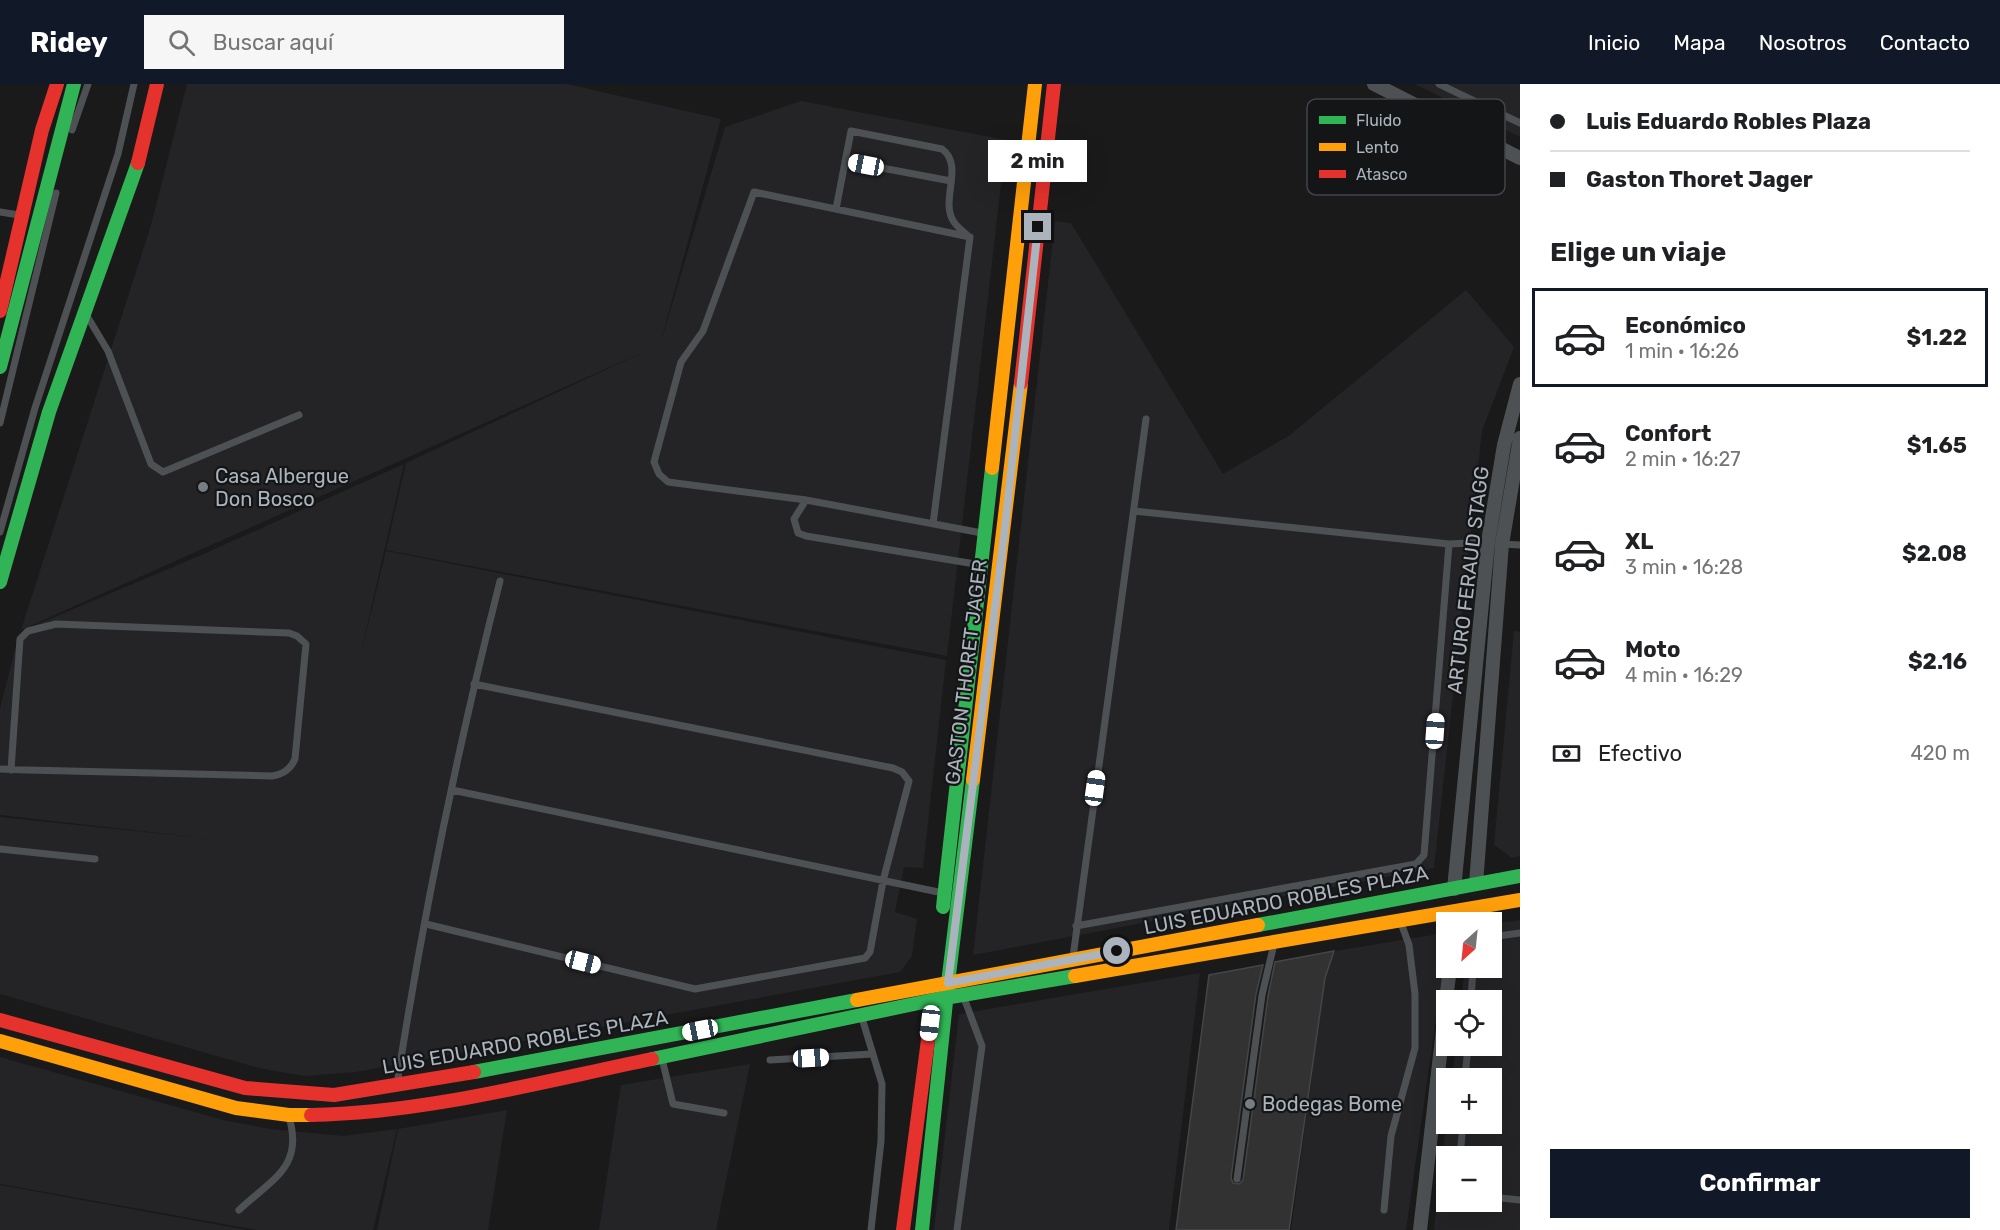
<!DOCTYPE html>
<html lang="es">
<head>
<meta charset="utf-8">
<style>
	body { margin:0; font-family:Rubik,sans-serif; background:#f6f6f6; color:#202124; height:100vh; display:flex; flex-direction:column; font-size:22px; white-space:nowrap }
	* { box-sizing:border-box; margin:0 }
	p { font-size:20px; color:#757577 }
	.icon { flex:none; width:33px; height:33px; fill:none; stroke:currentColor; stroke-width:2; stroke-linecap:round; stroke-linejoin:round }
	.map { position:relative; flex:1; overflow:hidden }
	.drawer { display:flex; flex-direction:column; background:#fff; width:480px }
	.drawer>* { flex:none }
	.guide { display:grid; align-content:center; height:132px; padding:0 30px; background:#fff }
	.needle { width:39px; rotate:207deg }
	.buttons { position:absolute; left:1436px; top:828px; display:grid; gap:12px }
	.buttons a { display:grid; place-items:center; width:66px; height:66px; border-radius:0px; background:#fff; box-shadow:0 6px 24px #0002; font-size:30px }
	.end { position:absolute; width:27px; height:27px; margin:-14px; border:8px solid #abb3bc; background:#111; box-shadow:0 0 0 3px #111 }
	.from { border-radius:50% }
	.bubble { position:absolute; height:42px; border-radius:0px; background:#fff; box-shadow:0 6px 24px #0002; font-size:20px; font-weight:700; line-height:42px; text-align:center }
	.car { position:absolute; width:18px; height:36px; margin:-18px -9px; border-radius:8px; box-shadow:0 0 4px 2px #0007; background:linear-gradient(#fff 24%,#345 0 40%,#fff 0 76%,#345 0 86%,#fff 0) }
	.guide b { display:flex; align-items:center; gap:21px; height:57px; font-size:22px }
	.guide b+b { border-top:2px solid #e0e0e0 }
	.guide i { width:15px; height:15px; background:#202124 }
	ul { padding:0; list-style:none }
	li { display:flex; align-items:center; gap:18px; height:99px; margin:0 12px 9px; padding:0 18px; border:3px solid transparent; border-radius:0px }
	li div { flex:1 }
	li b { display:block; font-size:22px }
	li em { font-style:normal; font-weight:700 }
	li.on { border-color:#111827 }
	li>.icon { width:54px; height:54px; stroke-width:1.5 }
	h2 { padding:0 30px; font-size:27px; line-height:72px }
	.pay { display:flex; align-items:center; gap:15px; height:66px; padding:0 30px; font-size:22px }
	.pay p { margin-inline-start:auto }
	.primary-button { display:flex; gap:12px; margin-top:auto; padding:12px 30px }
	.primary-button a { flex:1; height:69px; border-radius:0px; background:#111827; color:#fff; font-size:24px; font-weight:700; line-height:69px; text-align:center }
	header { display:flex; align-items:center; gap:36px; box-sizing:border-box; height:84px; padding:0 30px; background:#111827; color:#fff }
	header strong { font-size:28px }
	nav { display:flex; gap:33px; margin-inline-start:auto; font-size:21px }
	.search { width:420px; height:54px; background:#f6f6f6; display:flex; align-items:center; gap:15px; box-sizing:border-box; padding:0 21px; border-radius:0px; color:#757577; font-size:22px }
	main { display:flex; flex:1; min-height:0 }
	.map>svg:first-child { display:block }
</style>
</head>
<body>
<header>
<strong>Ridey</strong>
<div class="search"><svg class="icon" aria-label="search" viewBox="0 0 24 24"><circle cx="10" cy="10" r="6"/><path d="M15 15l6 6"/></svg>Buscar aquí</div>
<nav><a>Inicio</a><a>Mapa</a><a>Nosotros</a><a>Contacto</a></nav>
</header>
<main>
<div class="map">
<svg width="1520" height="1146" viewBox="0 0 1520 1146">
	<rect width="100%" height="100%" fill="#1a1a1b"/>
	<path fill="#242427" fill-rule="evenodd" d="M187,0H567L721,35L660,261L725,43L801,17L1006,56L947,572L386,466L406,379L648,266L21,546L151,141Z
		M1415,0H1520V53Z
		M1055,137L1071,139L1223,390L1290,351L1466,206L1514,263L1482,347L1434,784L973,871Z
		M404,380L360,573L386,467L946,576L923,784L904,783L895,828L917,835L912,872L900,888L356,988L304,992L259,984L0,910V733L212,755L0,731V625L17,558L26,545L206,469Z
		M1514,547L1520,548V772L1512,774L1494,761Z
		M1520,836V1146H1434L1446,1040H1491V994H1452L1456,962H1491V916H1461L1465,884H1491V840ZM1446,1072H1491V1118H1446Z
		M1444,849L1446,865L1406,1146H1291L1325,894L1335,867Z
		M1200,889L1169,1146H934L959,930Z
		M0,973L223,1036L270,1045L343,1052L397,1045L373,1146H257L0,1100Z
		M750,980L716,1146H599L621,1001Z
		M507,1026L488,1146H377L398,1045Z
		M0,1101L246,1146H0Z"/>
	<path fill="#323233" stroke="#434547" stroke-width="1.5" d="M1334,867L1325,894L1289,1146H1176L1209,891L1263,881L1256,910L1231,1094L1233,1099L1239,1100L1243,1096L1268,912L1275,878Z"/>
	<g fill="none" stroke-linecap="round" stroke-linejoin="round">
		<path stroke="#4e5154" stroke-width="7" d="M1439,0L1520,39
			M72,46L88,0
			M845,77L951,97
			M836,125L851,47L942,65C965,82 939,117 954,138C957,143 964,148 968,152
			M0,128L19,131
			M87,232L108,267L151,380L163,388L299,331
			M0,339L56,109
			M806,416L794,435L798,449L806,452L981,481
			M933,440L970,153L754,108L703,247L681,278L654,378L659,390L668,398L806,416L982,449
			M0,448L35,324L118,70L134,0
			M1449,460L1488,458
			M1502,460L1520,461
			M0,685L27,686L272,692C283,690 290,686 295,675L306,560L297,552L289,549L56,540L28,547L20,555L11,686
			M452,706L943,809
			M0,765L95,775
			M1477,838L1479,826
			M426,840L695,905L865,874L870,868L883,797L909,697L902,688L893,684L474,600
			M1076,842L1416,780L1424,771L1449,460L1134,427
			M1491,853L1520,849
			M1073,873L1146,335
			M1471,916L1473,884
			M862,934L882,1000L881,1057L871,1146
			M662,975L673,1020L724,1029
			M770,976L872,970
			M1465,994L1468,962
			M397,1000C423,831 458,663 500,497
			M1460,1072L1463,1040
			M1237,1095L1262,911L1274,860
			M1491,1113L1520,1116
			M239,1126C272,1095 304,1083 289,1033
			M1384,1126L1391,1052L1415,964V910L1409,861L1401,839
			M957,1146L982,962L964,914"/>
		<path stroke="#4e5154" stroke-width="14" d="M1374,0L1520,74
			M1476,800L1502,460L1520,354
			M1454,805L1488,458L1504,361L1520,300
			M1446,916L1450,884
			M1420,1146L1446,919"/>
		<path stroke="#30b455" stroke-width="14" d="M0,283L74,0
			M0,498L49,328L138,79
			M943,823L992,384
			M1258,841L1520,792
			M652,975L933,916L1075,892
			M474,988L857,916
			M922,1146L948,899L973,696"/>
		<path stroke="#ff9f0a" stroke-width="14" d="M992,384L1035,0
			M973,696L1021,299
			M1075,892L1520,816
			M857,916L1258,841
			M0,957L236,1024L289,1031H311"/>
		<path stroke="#e5322d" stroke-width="14" d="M138,79L157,0
			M0,227L42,46L57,0
			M1021,299L1054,0
			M0,936L245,1004L334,1011L474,988
			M311,1031C426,1029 540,998 652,975
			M903,1146L931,933"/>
	</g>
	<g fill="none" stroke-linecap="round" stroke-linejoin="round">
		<path stroke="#abb3bc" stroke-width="8" d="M1038,143L1004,452L948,899L1117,867"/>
	</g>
	<g fill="#787d84" stroke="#141517" stroke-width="2">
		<circle cx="203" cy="403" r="6"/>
		<circle cx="1250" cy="1020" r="6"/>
	</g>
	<g text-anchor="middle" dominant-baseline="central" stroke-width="4.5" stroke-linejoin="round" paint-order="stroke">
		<g font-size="20" fill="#abb3bc" stroke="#141517" text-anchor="start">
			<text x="215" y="392">Casa Albergue<tspan x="215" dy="23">Don Bosco</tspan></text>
			<text x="1262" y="1020">Bodegas Bome</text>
		</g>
		<g font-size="20" fill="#abb3bc" stroke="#141517">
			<text transform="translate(1468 496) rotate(-83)">ARTURO FERAUD STAGG</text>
			<text transform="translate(966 588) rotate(-83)">GASTON THORET JAGER</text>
			<text transform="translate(1286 816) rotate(-11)">LUIS EDUARDO ROBLES PLAZA</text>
			<text transform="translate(525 958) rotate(-10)">LUIS EDUARDO ROBLES PLAZA</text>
		</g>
	</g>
	<rect x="1307" y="15" width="198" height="96" rx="9" fill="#141517" stroke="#414449" stroke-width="1.5"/>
	<rect x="1319" y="32" width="27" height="8" fill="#30b455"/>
	<rect x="1319" y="59" width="27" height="8" fill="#ff9f0a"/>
	<rect x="1319" y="86" width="27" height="8" fill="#e5322d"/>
	<g font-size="16" fill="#abb3bc">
		<text x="1356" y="42">Fluido</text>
		<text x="1356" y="69">Lento</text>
		<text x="1356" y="96">Atasco</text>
	</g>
</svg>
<div class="buttons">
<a><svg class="needle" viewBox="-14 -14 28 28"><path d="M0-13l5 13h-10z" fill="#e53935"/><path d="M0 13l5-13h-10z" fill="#757577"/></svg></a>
<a><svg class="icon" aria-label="locate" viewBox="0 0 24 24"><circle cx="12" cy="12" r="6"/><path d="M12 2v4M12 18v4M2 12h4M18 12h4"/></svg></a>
<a>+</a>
<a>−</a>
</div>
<i class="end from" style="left:1117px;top:867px"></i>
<i class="end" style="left:1038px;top:143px"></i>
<div class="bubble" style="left:988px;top:56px;width:99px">2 min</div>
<i class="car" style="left:866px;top:81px;rotate:281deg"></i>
<i class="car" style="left:1435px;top:647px;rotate:4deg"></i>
<i class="car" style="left:1095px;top:704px;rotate:8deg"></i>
<i class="car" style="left:583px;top:878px;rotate:104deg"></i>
<i class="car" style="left:930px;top:939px;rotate:187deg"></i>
<i class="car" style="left:700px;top:946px;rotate:259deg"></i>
<i class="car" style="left:811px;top:974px;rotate:87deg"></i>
</div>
<section class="drawer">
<div class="guide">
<b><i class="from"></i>Luis Eduardo Robles Plaza</b>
<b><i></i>Gaston Thoret Jager</b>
</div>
<h2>Elige un viaje</h2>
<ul>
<li class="on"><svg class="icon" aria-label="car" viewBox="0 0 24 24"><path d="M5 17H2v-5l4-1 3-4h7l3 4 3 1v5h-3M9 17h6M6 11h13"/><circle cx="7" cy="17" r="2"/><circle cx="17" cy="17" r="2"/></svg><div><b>Económico</b><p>1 min · 16:26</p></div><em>$1.22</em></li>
<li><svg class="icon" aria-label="car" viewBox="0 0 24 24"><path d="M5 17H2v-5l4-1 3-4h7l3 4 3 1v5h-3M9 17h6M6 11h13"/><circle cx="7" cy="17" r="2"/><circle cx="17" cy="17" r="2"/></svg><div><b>Confort</b><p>2 min · 16:27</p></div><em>$1.65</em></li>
<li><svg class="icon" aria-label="car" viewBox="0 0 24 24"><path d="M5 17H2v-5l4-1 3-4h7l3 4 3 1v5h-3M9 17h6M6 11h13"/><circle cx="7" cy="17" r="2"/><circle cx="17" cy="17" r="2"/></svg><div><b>XL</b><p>3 min · 16:28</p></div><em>$2.08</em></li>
<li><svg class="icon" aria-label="car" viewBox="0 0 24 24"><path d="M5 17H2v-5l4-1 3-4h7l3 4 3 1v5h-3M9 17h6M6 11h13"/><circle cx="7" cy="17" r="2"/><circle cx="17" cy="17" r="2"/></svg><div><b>Moto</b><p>4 min · 16:29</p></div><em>$2.16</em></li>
</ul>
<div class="pay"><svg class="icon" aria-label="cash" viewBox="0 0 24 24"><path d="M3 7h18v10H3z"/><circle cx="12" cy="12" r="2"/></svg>Efectivo<p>420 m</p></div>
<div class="primary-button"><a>Confirmar</a></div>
</section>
</main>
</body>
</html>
